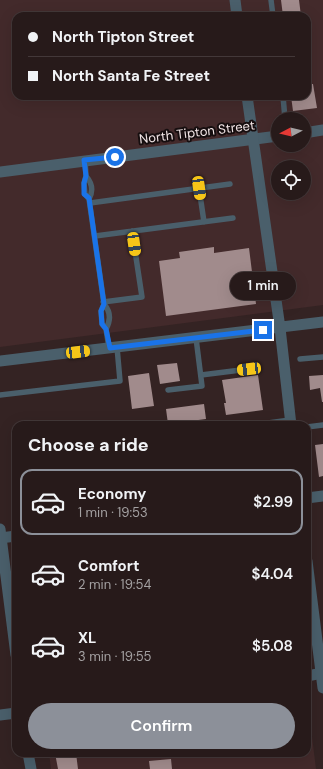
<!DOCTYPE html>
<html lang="en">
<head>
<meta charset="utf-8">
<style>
	body { margin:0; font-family:"DM Sans",sans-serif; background:#2f2323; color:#f1f3f6; height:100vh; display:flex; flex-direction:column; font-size:15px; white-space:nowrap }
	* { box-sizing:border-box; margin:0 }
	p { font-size:13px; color:#a4a1a2 }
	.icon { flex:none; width:22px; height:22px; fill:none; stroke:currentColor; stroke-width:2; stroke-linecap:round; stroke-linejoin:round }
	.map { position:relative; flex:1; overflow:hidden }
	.details { position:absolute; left:12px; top:421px; width:299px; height:336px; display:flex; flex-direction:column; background:#271a1a; border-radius:12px; box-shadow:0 4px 16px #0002,0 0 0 1px #433839 }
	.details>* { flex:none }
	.hud { position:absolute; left:12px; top:12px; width:299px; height:88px; border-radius:12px; box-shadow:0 4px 16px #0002,0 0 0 1px #433839; display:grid; align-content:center; height:88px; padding:0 16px; background:#271a1a }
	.needle { width:26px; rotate:263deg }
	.controls { position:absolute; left:271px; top:112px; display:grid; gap:8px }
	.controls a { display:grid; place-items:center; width:40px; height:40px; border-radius:50%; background:#271a1a; box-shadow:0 4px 16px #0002,0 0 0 1px #433839; font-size:20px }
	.end { position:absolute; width:18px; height:18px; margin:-9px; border:5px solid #1a73e8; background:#fff; box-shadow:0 0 0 2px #fff }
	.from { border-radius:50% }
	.bubble { position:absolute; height:28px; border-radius:14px; background:#271a1a; box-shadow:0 4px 16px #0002,0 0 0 1px #433839; font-size:13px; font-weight:600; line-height:28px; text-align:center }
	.car { position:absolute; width:12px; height:24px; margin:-12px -6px; border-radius:5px; box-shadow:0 0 3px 1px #0007; background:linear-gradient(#f5c518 24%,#345 0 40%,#f5c518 0 76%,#345 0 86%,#f5c518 0) }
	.hud b { display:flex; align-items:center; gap:14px; height:38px; font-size:15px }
	.hud b+b { border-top:1px solid #433839 }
	.hud i { width:10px; height:10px; background:#f1f3f6 }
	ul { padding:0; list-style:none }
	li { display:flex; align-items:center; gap:12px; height:66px; margin:0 8px 6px; padding:0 8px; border:2px solid transparent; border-radius:12px }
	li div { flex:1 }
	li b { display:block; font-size:15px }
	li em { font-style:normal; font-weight:600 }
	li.active { border-color:#8c9099 }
	li>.icon { width:36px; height:36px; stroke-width:1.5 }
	h2 { padding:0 16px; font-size:18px; line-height:48px }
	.primary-button { display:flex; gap:8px; margin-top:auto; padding:8px 16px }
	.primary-button a { flex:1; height:46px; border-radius:24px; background:#8c9099; color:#fff; font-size:16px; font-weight:600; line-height:46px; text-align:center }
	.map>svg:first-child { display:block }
</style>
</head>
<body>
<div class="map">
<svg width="323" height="769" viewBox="0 0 323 769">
	<rect width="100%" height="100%" fill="#342323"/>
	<path fill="#432a2b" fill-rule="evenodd" d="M0,0H323V305L0,347ZM16,16H307V96H16ZM278,119H304V145H278ZM278,167H304V193H278Z
		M307,696L316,769H51L49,753H307Z"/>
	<path fill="#a18b8c" d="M281,0H299L301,16H283Z
		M307,66L310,84H313L317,108L293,111L291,96H307Z
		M214,247V253L249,248L256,304L166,316L159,261L180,258L179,252Z
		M177,363L180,381L160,384L157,365Z
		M149,373L154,406L132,409L128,376Z
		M258,375L263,410L226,415L224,403H226L222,380Z
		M323,375V402H322L320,388L310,390L309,376Z
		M204,404L206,419L168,424L166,409Z
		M323,444V476L319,477L315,445Z
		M55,753H76L78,769H58Z
		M171,759L172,769H150L149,761Z"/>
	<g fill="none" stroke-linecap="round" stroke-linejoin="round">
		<path stroke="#4a5f6b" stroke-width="5.5" d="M271,0L273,16
			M283,96L285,119
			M85,160L86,176L84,183L85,194L89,199L104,304
			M86,176C92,183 94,190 89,199
			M199,188L204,222
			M90,203L230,184
			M95,236L233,218
			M103,302L142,297L132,231
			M106,329C111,320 111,312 104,304L101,311L102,324L106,329L109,348
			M300,359L323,357
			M201,375L249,369
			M168,390L202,386L196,338
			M0,395L120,381L117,347
			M265,425L268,423L290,420
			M307,427L323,425"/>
		<path stroke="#4a5f6b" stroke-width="11" d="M304,133L323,130
			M0,172L278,136
			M307,498L323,496
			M0,529L16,655
			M0,538L16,536
			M307,676L323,673
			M0,715L16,713
			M28,753L31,769"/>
		<path stroke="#4a5f6b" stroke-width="11" d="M235,0L237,16
			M247,96L280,328L291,425
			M0,361L323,322
			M307,561L323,688"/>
	</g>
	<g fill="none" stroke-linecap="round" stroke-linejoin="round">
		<path stroke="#1a73e8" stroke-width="5" d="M115,157L84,160L86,176L84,183V194L89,198L104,304L101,311L102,324L106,329L110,348L263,330"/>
	</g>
	<g text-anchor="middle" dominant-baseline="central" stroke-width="4" stroke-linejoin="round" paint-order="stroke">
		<g font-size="13" fill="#f2e5e6" stroke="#160e0f">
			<text transform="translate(197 132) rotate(-7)">North Tipton Street</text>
		</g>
	</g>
</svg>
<div class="controls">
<a><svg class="needle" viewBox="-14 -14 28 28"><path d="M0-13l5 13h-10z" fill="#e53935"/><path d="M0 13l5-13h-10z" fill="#a4a1a2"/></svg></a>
<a><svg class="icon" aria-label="locate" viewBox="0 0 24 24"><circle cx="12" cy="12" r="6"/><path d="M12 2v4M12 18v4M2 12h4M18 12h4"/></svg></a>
</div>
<i class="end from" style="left:115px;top:157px"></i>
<i class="end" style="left:263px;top:330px"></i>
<div class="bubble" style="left:230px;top:272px;width:66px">1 min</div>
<i class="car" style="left:199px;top:188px;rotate:172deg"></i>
<i class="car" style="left:134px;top:244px;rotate:172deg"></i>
<i class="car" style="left:78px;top:352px;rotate:83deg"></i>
<i class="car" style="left:249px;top:369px;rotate:263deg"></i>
<div class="hud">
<b><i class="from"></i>North Tipton Street</b>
<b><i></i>North Santa Fe Street</b>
</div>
<section class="details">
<h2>Choose a ride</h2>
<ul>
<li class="active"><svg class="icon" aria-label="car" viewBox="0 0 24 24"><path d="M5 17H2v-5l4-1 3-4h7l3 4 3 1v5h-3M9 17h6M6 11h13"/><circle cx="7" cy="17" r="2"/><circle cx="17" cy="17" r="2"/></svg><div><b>Economy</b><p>1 min · 19:53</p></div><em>$2.99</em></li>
<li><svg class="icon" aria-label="car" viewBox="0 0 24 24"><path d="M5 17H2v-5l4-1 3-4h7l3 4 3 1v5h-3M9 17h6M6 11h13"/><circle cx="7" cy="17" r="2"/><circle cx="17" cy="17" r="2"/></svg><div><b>Comfort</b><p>2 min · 19:54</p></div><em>$4.04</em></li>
<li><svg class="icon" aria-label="car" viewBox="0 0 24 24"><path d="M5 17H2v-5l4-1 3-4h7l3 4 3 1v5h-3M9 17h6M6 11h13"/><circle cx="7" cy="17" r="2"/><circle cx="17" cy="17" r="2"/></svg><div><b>XL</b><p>3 min · 19:55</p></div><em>$5.08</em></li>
</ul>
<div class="primary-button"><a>Confirm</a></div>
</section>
</div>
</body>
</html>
